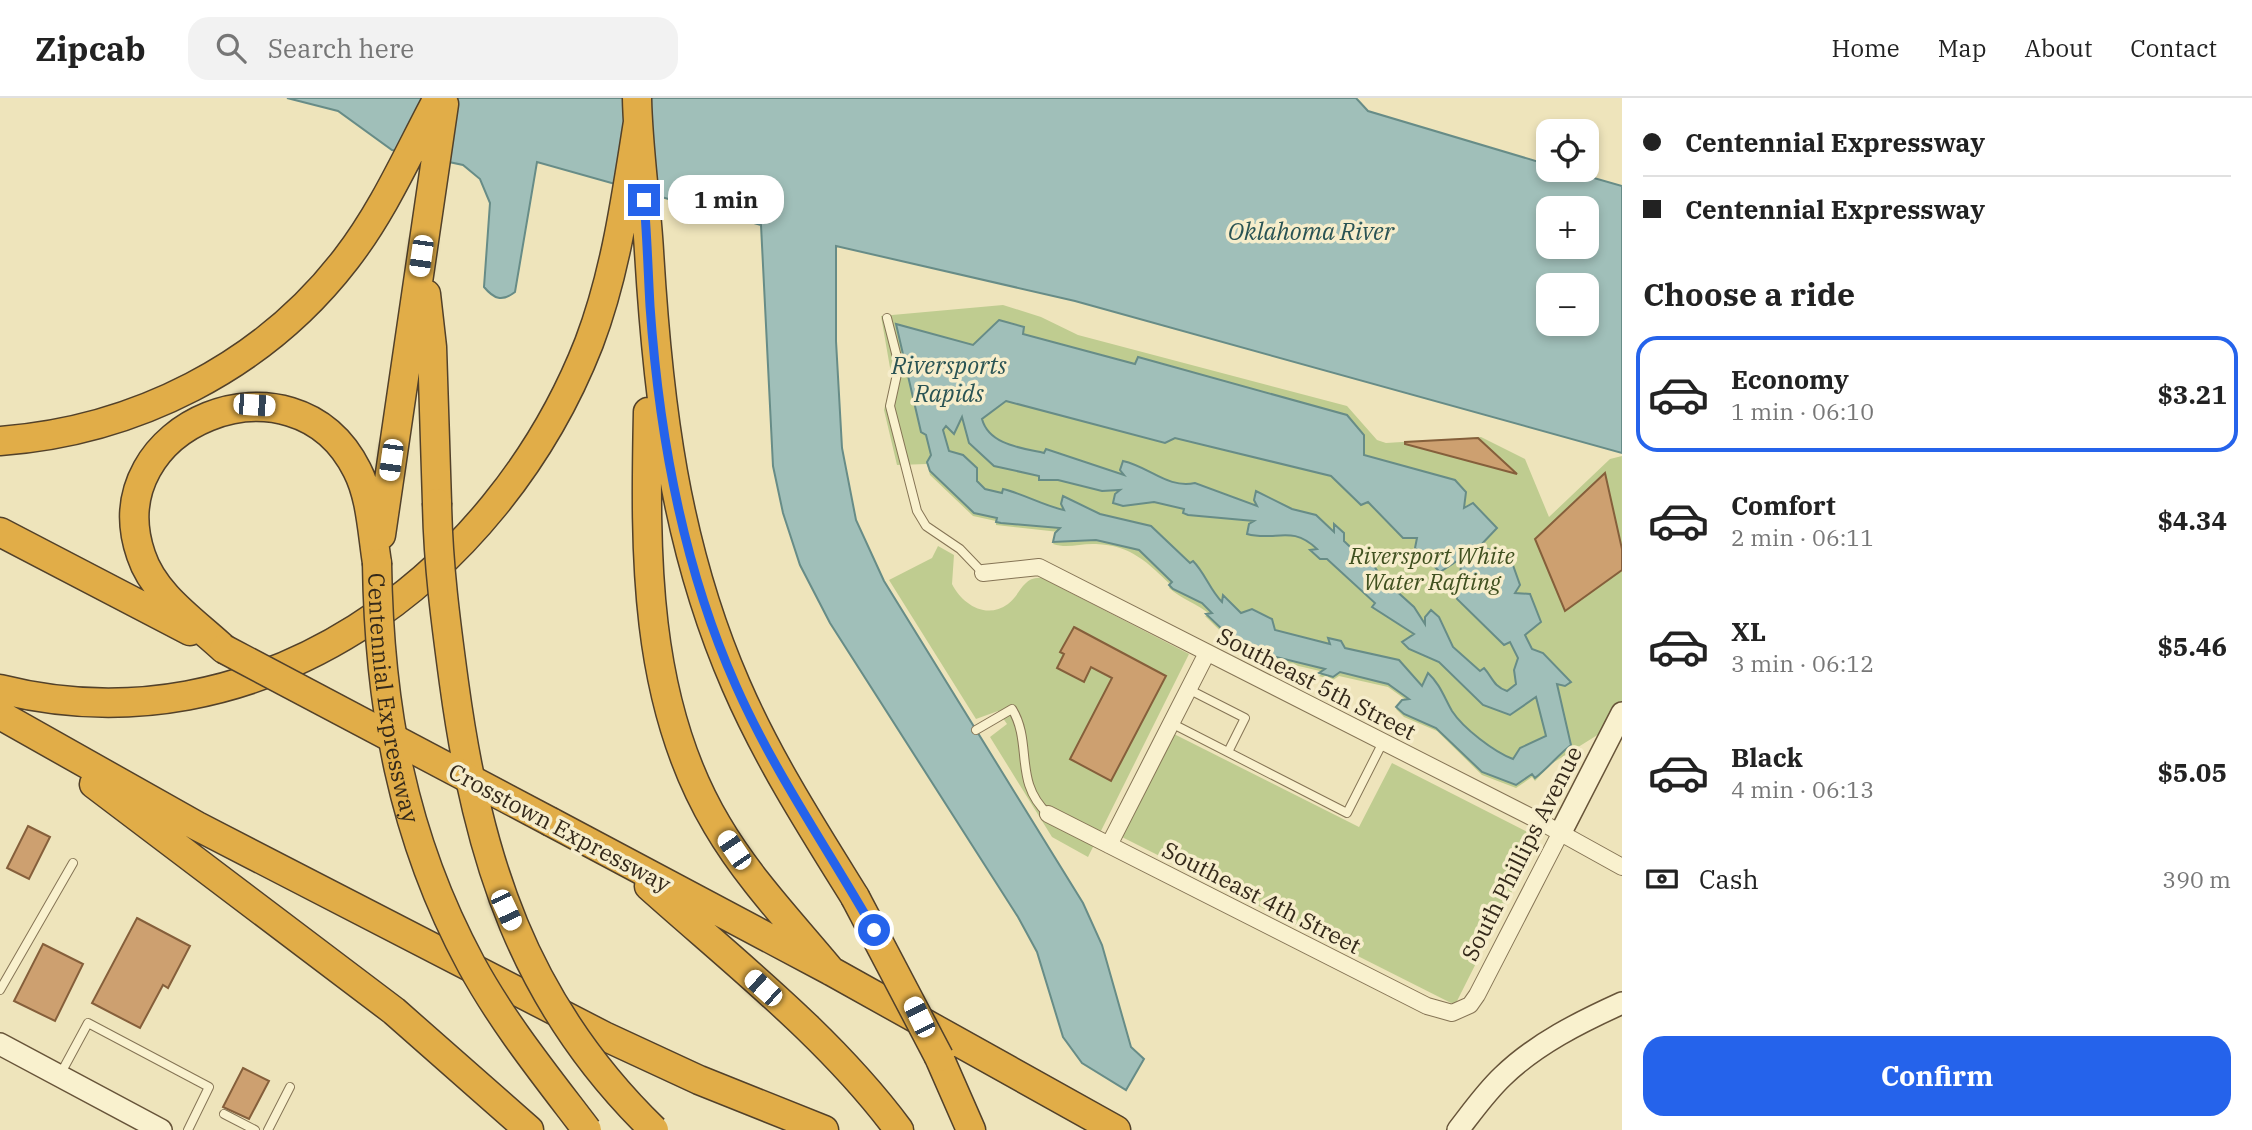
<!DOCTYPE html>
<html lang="en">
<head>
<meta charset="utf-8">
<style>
	body { margin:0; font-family:"IBM Plex Serif",serif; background:#f2f2f2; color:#222; height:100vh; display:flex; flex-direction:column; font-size:26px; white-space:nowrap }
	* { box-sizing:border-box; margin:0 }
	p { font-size:23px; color:#767676 }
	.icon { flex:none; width:38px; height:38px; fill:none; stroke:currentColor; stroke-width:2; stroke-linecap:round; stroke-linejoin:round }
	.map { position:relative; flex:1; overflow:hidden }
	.details { display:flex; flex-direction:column; background:#fff; width:630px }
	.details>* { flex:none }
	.guide { display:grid; align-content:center; height:154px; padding:0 21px; background:#fff }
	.fabs { position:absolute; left:1536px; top:21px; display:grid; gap:14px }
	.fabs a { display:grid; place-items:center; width:63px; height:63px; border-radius:14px; background:#fff; box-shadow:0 4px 10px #0003; font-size:35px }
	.end { position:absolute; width:32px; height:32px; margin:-16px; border:9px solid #2563eb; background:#fff; box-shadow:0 0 0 4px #fff }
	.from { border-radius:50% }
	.bubble { position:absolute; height:49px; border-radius:21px; background:#fff; box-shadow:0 4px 10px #0003; font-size:23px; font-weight:700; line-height:49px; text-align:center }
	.car { position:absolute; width:21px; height:42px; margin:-21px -10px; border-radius:9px; box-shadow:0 0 5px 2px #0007; background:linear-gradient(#fff 24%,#345 0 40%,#fff 0 76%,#345 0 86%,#fff 0) }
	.guide b { display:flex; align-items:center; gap:24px; height:66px; font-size:26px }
	.guide b+b { border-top:2px solid #e0e0e0 }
	.guide i { width:18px; height:18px; background:#222 }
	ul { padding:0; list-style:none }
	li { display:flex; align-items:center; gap:21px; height:116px; margin:0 14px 10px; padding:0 7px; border:4px solid transparent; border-radius:21px }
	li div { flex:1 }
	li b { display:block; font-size:26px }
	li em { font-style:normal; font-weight:700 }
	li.current { border-color:#2563eb }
	li>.icon { width:63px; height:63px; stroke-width:1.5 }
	h2 { padding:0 21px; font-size:32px; line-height:84px }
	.pay { display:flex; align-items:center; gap:18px; height:77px; padding:0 21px; font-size:26px }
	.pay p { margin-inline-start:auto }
	.primary-button { display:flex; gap:14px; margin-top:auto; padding:14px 21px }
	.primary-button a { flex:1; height:80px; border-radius:21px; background:#2563eb; color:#fff; font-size:28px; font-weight:700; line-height:80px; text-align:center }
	header { display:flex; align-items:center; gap:42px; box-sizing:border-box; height:98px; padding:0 35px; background:#fff; border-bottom:2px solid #e0e0e0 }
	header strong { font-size:33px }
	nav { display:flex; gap:38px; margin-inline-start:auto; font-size:24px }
	.search { width:490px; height:63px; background:#f2f2f2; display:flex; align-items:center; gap:18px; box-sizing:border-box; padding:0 24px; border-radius:21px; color:#767676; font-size:26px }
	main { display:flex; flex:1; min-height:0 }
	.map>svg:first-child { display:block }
</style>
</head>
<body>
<header>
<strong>Zipcab</strong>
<div class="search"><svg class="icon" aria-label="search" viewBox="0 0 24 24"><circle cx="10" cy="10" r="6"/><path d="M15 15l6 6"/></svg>Search here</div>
<nav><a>Home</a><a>Map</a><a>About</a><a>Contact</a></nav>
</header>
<main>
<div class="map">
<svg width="1622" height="1032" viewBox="0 0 1622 1032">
	<rect width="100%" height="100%" fill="#eee4bb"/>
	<path fill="#bfcc90" d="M1003,207L1041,219L1078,237L1347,308L1377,342L1386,345L1481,339L1525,361L1549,419L1610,361L1622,358V639L1599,636L1551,666L1535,683L1532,679L1516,690L1482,677L1437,633L1404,619L1396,611L1409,604L1388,589L1339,578L1333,582L1319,578L1324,574L1243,555L1205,518L1211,517C1198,506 1181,501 1169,490L1171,487C1148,465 1131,447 1096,446C1081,445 1068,451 1053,446L1059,434L996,427V423L973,418L930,377L927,366L897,367L884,312L892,281L881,218Z
		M938,448L954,457L952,486C962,506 986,522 1008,506C1021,496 1023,478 1042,480L1189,556L1088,759L1052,739L990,639L1007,626L998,613L976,621L889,482L932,460Z
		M1174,636L1359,729L1392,665L1539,740L1455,907L1122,739Z"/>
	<path fill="#a0bfb9" stroke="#678c87" stroke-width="2" fill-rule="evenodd" d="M287,0H1356L1368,13L1549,67V72H1566L1622,88V355L1075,203L836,148V243L842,350L856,422L884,483L1083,805L1102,847L1131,949L1144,961L1126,992L1082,965L1063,939L1037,854L1018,819L830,525L800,467L783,415L773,368L761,127L537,64L515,194C502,204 494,201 484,189L490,105L480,81L463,67L392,52L338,13ZM1549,110H1587V149H1549ZM1549,187H1587V226H1549Z
		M999,222L1024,229L1023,236L1135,266L1138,259L1347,317L1364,337V357L1455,382L1466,394L1464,410L1473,405L1497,430L1479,449L1509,456L1520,487L1515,495L1530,496L1541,524L1525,537L1532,551L1543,555L1571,584L1565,588L1557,586L1571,647C1558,657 1548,670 1535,680L1532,676L1516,687L1482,674L1436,630L1404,616L1396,609L1402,602L1409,601L1388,586L1340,574L1333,579L1319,575L1325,571L1243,551L1206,516L1212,515L1202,505L1173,491L1169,487L1172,484L1139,452L1096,442L1053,444L1055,435L1060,430L1001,425L996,424L997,420L974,415L930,373L927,364L931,357L926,337L921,334L896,226L973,247ZM1006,303L1165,345L1175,340L1331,378L1361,407L1368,404L1403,440H1417L1415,450L1440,474L1457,463L1461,468L1457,501L1504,547L1510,544L1518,560L1514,572L1516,586L1507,593C1493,588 1493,580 1484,570L1480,573L1453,549L1439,519L1431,512L1425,519V526L1414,509L1382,480L1372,465L1369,467L1344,443V435L1334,426V434L1316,417L1292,411L1256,393L1254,402L1257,408L1195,385C1168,391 1150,369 1123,363L1120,372L1124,377L1046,351L1044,355C1022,350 989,347 982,321ZM962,319L969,345L994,368L1039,378V382H1058L1102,393L1120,392L1115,396L1113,405L1123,408L1154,404L1184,411L1183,415L1188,417L1254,423L1249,426L1247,436C1276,444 1291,426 1317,451L1310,452L1320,461H1327L1375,505L1372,509L1414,536L1402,544L1409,551L1439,564L1483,607L1510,617L1536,599L1546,638L1520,650L1513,661C1494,654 1463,630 1452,613C1444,599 1440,586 1428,575L1422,588L1399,562L1345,550L1341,543L1328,540L1330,546L1275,532L1272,521L1252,511L1241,515L1223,497L1222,504C1210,492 1205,475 1193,463L1190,465L1151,428L1100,416L1063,398L1061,406L1064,412C1044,408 1024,396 1003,391L1002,395L985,391L977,383V370L963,357L949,353L943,332L946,328L954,336Z"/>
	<path fill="#cda070" stroke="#855f3b" stroke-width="2" d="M1478,340L1517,376L1405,346V344Z
		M1605,375L1622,451V472L1565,513L1535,441Z
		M1074,529L1166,578L1111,683L1070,661L1112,580L1091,569L1084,584L1057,570L1064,556L1060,554Z
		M28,728L50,739L29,781L7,770Z
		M137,820L190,848L168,890L163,887L140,930L92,905Z
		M43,846L83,866L55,923L14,903Z
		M243,970L269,983L249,1021L223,1009Z"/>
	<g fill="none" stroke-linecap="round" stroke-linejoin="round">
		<g stroke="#857455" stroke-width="10">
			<path id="lane" d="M887,220L899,267L890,308L917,413L926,428L960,451L983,475
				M1188,591L1245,620L1228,654
				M1171,625L1347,715L1383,644
				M976,632L1012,611C1033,645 1013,684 1048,716
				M0,892L73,765
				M61,975L88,925L209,989L188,1032
				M224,1016L255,1032
				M268,1032L290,989"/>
		</g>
		<g stroke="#857455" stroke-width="18">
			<path id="street" d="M983,475L1039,469L1539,723L1622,769
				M1048,716L1427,908L1452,915L1470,907L1477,897L1561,734
				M1109,747L1207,555"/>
		</g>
		<g stroke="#675439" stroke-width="24">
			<path id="secondary" d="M1561,734L1622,615
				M0,946L161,1032
				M1458,1032C1472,1014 1486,994 1503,978C1536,946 1580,924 1622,905"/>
		</g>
		<g stroke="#52412a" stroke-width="31">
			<path id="highway" d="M637,0C638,51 646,102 649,153C658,304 675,447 736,587C768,661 812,730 855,799
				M426,196L432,249L437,405
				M648,314C645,454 643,603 717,727C748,780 792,826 831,873
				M0,343C135,333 263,269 346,161C384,112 409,54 438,0
				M0,434L190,533
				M381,437L444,6
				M224,551C194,523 154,497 141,457C96,327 294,246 357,372C371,399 372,434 377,465
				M0,591C257,656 497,480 589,245C616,174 626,99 638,24
				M0,617L197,728L604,938L699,982L824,1032
				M94,686L394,913L529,1032
				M551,724L831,873L1116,1032
				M649,788C735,865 830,939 899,1032
				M939,959L971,1032"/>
		</g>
		<use href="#lane" stroke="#f9f1ce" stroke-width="8"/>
		<use href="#street" stroke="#f9f1ce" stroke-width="16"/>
		<use href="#secondary" stroke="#f9f1ce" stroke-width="21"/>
		<use href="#highway" stroke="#e1ad48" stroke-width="28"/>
		<g stroke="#52412a" stroke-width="31" stroke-linecap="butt">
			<g id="highway-bridge">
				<path d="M437,405C438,466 446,526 454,585C478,761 523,905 654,1032"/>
				<path id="s1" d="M377,465C379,608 402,738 471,866C503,925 546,978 587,1032"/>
				<path d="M224,551L551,724"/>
				<path d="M855,799L939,959"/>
			</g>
		</g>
		<use href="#highway-bridge" stroke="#e1ad48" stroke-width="28"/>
	</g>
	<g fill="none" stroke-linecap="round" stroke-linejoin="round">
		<path stroke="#2563eb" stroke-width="9" d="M644,102C647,137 648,172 650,208C659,337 683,469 736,588C774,674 828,751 874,832"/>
	</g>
	<g text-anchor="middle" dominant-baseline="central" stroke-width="7" stroke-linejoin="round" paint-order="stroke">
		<g font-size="23" font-style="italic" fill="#405120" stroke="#f6edcb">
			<text x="1432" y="457">Riversport White<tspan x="1432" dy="26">Water Rafting</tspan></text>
		</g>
		<g font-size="23" fill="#34291a" stroke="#f6edcb">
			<text transform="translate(1317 585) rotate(27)">Southeast 5th Street</text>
			<text stroke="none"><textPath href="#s1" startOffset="136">Centennial Expressway</textPath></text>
			<text transform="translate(560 729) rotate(28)">Crosstown Expressway</text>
			<text transform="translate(1521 755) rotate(-63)">South Phillips Avenue</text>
			<text transform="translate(1262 799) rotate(27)">Southeast 4th Street</text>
		</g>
		<g font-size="24" font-style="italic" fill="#295354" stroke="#f6edcb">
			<text x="1311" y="133">Oklahoma River</text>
			<text x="949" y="267">Riversports<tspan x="949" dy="28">Rapids</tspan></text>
		</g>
	</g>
</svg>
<div class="fabs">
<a><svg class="icon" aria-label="locate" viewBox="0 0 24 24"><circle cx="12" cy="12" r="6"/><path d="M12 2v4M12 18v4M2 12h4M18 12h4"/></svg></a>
<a>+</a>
<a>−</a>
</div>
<i class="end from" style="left:874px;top:832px"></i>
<i class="end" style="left:644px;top:102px"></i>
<div class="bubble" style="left:668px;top:77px;width:116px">1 min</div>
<i class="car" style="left:421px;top:158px;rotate:188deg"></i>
<i class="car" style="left:254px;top:307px;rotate:94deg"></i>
<i class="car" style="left:391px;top:362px;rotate:188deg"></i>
<i class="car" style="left:734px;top:752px;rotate:326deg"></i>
<i class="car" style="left:506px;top:812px;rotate:155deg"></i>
<i class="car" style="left:763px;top:890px;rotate:312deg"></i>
<i class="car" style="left:919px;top:919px;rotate:334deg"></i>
</div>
<section class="details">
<div class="guide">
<b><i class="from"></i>Centennial Expressway</b>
<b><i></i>Centennial Expressway</b>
</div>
<h2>Choose a ride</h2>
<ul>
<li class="current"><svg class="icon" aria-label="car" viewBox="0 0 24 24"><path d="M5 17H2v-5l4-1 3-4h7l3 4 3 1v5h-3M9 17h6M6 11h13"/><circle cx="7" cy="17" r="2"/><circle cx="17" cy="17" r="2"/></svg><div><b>Economy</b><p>1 min · 06:10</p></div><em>$3.21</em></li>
<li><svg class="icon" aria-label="car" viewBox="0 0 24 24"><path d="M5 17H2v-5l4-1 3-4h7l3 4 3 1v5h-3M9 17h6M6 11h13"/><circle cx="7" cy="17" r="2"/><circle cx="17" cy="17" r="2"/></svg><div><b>Comfort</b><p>2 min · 06:11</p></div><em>$4.34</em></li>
<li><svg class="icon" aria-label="car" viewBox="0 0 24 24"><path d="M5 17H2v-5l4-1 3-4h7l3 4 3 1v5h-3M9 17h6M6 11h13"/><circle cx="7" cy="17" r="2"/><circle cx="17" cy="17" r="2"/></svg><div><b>XL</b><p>3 min · 06:12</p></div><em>$5.46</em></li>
<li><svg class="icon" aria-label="car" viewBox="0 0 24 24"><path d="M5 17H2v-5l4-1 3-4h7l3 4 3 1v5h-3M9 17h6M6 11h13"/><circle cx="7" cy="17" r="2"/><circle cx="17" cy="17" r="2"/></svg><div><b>Black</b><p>4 min · 06:13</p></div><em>$5.05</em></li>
</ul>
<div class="pay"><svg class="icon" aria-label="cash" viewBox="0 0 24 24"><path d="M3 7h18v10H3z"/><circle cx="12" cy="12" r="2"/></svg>Cash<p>390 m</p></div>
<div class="primary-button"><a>Confirm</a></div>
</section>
</main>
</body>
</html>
